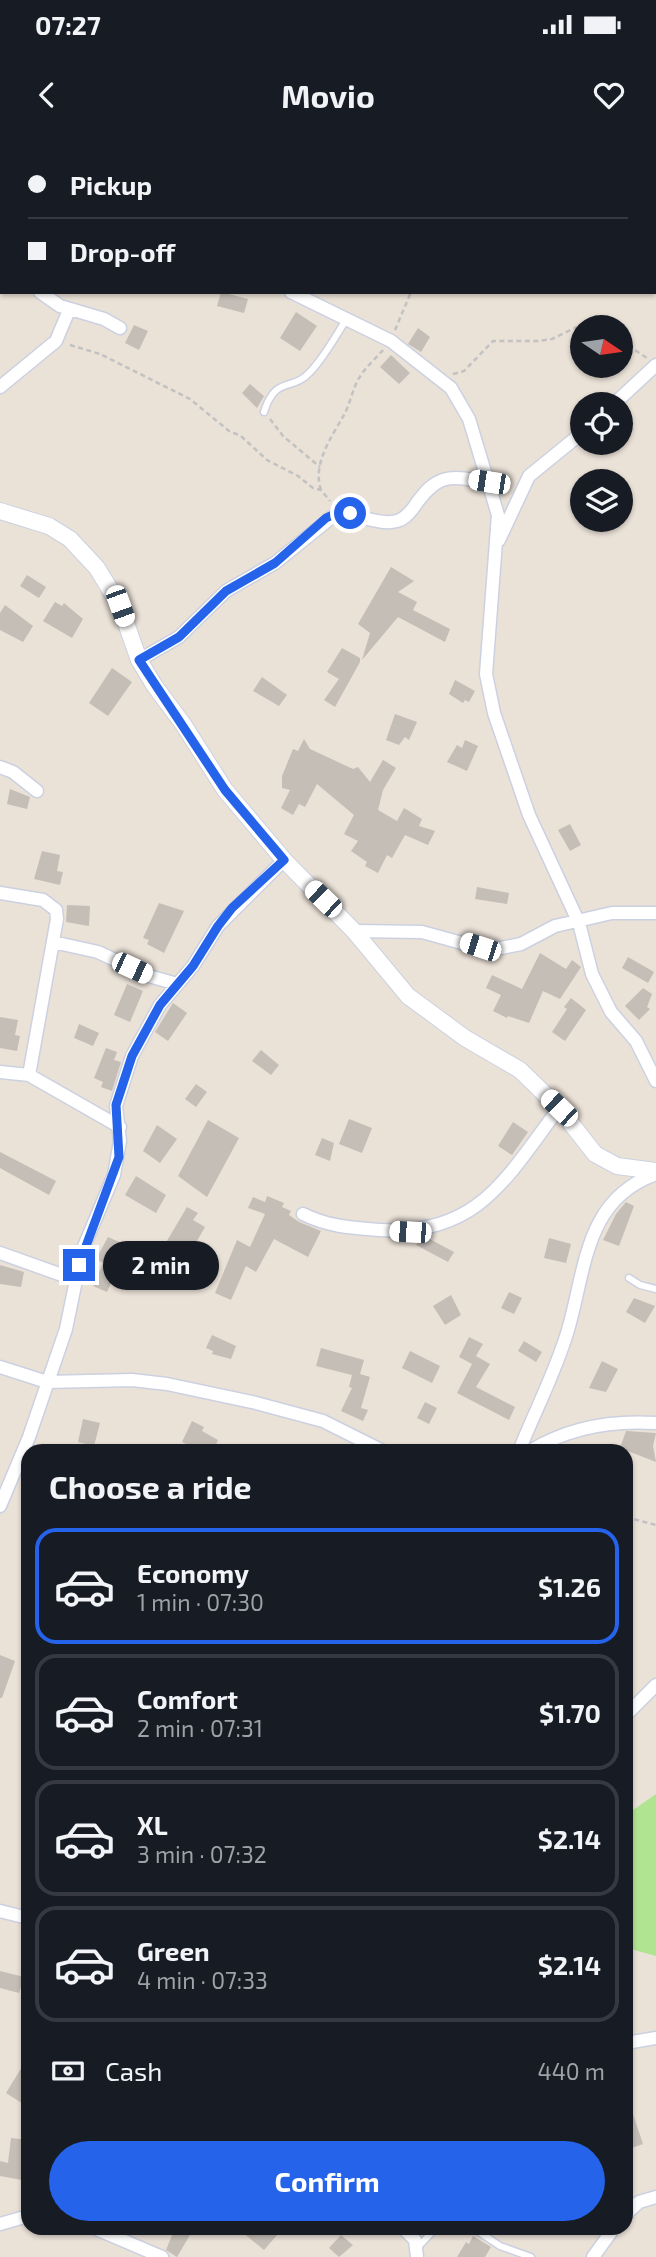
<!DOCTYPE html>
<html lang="en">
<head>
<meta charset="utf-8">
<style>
	body { margin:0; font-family:"Exo 2",sans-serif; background:#242831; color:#f1f3f6; height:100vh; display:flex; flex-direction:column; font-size:26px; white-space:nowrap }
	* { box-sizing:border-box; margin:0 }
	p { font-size:23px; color:#9ea1a6 }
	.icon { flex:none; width:38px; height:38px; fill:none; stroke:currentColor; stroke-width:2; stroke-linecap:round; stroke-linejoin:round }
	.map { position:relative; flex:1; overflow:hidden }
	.side { position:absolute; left:21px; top:1304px; width:612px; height:791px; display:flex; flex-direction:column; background:#171b24; border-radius:21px; box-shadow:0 2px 5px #0004 }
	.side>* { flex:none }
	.hud { position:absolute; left:0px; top:0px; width:656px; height:154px; box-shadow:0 2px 5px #0004; display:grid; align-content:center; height:154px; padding:0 28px; background:#171b24 }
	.needle { width:46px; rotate:103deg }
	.tools { position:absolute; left:570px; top:175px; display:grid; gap:14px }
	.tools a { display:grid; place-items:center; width:63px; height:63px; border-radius:50%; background:#171b24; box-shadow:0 2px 5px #0004; font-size:35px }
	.end { position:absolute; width:32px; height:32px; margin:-16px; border:9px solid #2563eb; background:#fff; box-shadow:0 0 0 4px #fff }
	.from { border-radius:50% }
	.bubble { position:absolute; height:49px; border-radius:24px; background:#171b24; box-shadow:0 2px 5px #0004; font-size:23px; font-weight:700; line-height:49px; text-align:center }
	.car { position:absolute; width:21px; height:42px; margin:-21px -10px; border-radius:9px; box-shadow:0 0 5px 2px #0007; background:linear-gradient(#fff 24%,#345 0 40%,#fff 0 76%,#345 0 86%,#fff 0) }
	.hud b { display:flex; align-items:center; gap:24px; height:66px; font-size:26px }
	.hud b+b { border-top:2px solid #363941 }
	.hud i { width:18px; height:18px; background:#f1f3f6 }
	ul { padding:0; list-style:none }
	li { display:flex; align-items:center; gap:21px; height:116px; margin:0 14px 10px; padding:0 14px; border:4px solid #363941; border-radius:21px }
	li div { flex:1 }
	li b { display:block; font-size:26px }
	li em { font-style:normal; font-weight:700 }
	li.on { border-color:#2563eb }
	li>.icon { width:63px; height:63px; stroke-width:1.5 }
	h2 { padding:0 28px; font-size:32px; line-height:84px }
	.pay { display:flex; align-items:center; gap:18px; height:77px; padding:0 28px; font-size:26px }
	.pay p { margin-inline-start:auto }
	.cta { display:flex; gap:14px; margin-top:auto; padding:14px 28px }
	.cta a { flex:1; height:80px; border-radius:42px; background:#2563eb; color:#fff; font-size:28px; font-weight:700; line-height:80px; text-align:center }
	.status { display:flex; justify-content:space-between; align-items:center; height:49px; padding:0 35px; background:#171b24; direction:ltr }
	.status svg { height:19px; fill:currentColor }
	header { display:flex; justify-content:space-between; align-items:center; height:91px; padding:0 28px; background:#171b24; font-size:32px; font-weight:700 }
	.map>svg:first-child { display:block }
</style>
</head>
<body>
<div class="status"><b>07:27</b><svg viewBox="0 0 49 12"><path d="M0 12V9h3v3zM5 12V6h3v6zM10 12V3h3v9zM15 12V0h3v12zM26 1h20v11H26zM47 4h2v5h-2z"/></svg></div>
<header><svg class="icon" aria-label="back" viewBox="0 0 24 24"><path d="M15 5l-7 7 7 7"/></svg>Movio<svg class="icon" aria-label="heart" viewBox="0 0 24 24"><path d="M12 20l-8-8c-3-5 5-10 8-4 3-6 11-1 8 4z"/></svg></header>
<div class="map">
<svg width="656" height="2117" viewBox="0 0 656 2117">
	<rect width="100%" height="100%" fill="#eae1d7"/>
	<path fill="#b1e490" d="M656,1654V1816L627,1808L626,1675Z"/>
	<path fill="#c5beb7" d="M221,152L248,159L244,173L217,166Z
		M296,172L317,186L300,211L280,198Z
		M134,185L148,191L139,210L125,203Z
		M418,188L430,197L421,212L408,204Z
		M391,215L410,233L399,244L380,227Z
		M250,244L264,256L257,268L242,253Z
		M391,427L414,441L398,452L417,462L413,470L450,489L445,502L398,477L362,520L370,493L358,484Z
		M27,435L46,447L39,458L20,446Z
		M55,462L62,466L64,463L83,479L72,498L43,481Z
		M5,465L33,486L23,502L0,490V473Z
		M342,508L360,518V522L335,567L324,560L339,539L327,532Z
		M112,528L132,542L108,576L89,563Z
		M262,537L287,555L279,566L253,551Z
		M455,540L475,551L469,562L465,560L463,563L449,554Z
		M395,574L417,582L409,600L405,597L399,605L386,600Z
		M304,599L310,609L353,629L358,627L370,642L383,620L396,628L383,650L378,670L397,681L404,668L422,679L419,686L435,691L428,705L405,695L392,718L387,715L378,733L365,726L367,722L351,711L358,701L344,694L354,675L317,644L305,667L299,664L293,675L281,668L290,650L282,648V636L293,609L298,611Z
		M465,600L478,606L467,631L447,622L457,605L462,608Z
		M10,649L30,657L27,669L7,664Z
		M570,684L581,705L570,711L558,690Z
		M42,711L60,715L57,731L63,732L60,745L34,739Z
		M477,747L509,753L507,764L475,759Z
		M159,763L184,771L164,813L147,804L149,800L143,798Z
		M67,765L90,766L89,786L66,782Z
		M540,813L566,829L572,820L581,827L560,859L543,851L529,883L508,876L507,878L493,871L501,855L486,848L492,835L522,849Z
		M628,817L654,832L648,843L622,828Z
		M127,844L143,851L130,882L114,875Z
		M643,848L652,854L647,867L650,869L639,880L625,866Z
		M571,858L586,870L565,901L552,892L567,869L564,867Z
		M173,863L187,873L168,901L155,892Z
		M0,877L18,880L15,895L20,896L17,911L0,908Z
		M79,884L99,893L93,906L74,898Z
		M106,908L117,912L114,920L121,922L112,951L101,947L103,942L94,938Z
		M261,910L279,925L271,935L252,921Z
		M196,944L207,952L196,967L185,959Z
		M349,979L372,988L362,1013L339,1004Z
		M208,980L239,998L207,1057L178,1036Z
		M513,982L528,992L512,1015L498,1006Z
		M157,985L177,999L160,1023L143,1011Z
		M322,998L334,1003L330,1021L315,1015Z
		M0,1012L56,1041L49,1055L0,1028Z
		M136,1036L166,1055L156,1073L125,1055Z
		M267,1056L284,1063L282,1067L291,1071L289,1075L299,1082L321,1091L308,1117L274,1099L256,1132L246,1126L231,1160L215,1153L237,1100L250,1107L265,1074L248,1068L253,1057L265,1062Z
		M626,1062L634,1066L619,1106L603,1100L616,1074Z
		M187,1067L198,1073L193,1080L205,1087L183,1125L161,1111Z
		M424,1096L454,1112L448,1122L416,1105Z
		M108,1097L135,1109L134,1112L148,1120L138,1139L118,1128L107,1152L93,1146L103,1123L96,1119Z
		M549,1098L571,1104L566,1123L544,1118Z
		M0,1125L24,1132L21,1147L0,1144Z
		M509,1152L522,1158L514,1174L501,1168Z
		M451,1155L461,1175L445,1185L433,1166Z
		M634,1158L655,1166L645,1183L626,1172Z
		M212,1195L236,1206L231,1219L212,1214L213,1211L206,1208Z
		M469,1197L483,1204L476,1216L490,1224L476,1247L515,1267L509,1280L457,1253L472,1224L459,1217Z
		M524,1201L542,1212L536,1222L518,1211Z
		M321,1208L364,1220L360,1234L370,1237L361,1268L368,1270L363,1281L341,1271L352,1248L349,1247L352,1235L316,1226Z
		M410,1211L440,1226L432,1243L402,1228Z
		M602,1221L618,1229L606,1252L589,1248Z
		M425,1262L437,1268L429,1284L417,1278Z
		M83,1279L100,1283L94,1306L78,1302Z
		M192,1281L204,1287L202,1291L218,1300L213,1311H201L182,1302Z
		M626,1291L656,1293L653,1306L656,1322L620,1308Z
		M0,1515L15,1521L2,1558H0Z
		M0,1831L24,1837L19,1853L0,1848Z
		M28,1917V1967L6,1953Z
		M629,1962L643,2004L626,2010V1963Z
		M11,1998L28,2000V2019H25L22,2040L0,2036V2021L8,2023Z
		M175,2088H194L177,2117L166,2110Z
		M237,2088H270L278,2094L264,2110Z
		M341,2095L353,2105L339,2117L329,2108Z
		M473,2096L491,2107L485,2117H457L466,2102L469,2104Z"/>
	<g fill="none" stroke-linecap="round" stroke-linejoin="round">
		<g stroke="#ccd1e1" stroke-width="9">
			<path id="service" d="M264,272C276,234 292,253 311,231C325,216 335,197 346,180
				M629,1138L640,1145L656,1149
				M473,2088L500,2106L531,2117
				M418,2107L436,2088"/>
		</g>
		<g stroke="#ccd1e1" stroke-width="15">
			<path id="minor" d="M139,0L140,2
				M0,132L2,133
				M40,152L60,166L104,179L120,188
				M291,152L391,201L451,248L469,279L498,375L486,534L494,573L529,675L579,783L592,834L611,872L636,901L656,941
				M0,247L56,201L69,170
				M614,264L656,225
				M499,400L529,336L583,292
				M139,520L179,497L226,451L275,423L337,373C356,373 379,386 397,381C405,379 409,373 414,367C438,332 449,336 489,342
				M0,627L13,632L37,651
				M0,753L43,760L56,770L57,779L29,935
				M354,791L422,792L480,808H501L521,804L555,786L612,773H656
				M53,802L98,812L149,836L177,844
				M0,932L29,935L120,987
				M303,1074C329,1087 353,1088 381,1090C478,1096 507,1037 559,968
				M0,1113L76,1140
				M0,1227L47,1242L132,1240L167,1244L256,1263L323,1281L383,1311
				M519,1311C535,1271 556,1231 568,1190C586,1128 585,1059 656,1034
				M530,1311C569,1287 611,1280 656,1283
				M0,1366L29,1297L66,1189L82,1111L114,1035L120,1001L116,966L132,916L160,865L193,826L218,786L284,720
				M626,1575L656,1545
				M0,1771L28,1778
				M626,1903L656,1898
				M626,2074L639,2062L656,2057
				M0,2084L28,2076
				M94,2088L162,2117
				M403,2088L415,2100L417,2117
				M593,2117L614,2088"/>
		</g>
		<g stroke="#ccd1e1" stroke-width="18">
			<path id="tertiary" d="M0,371L49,386L70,399L97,428L120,466L139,520L154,545L183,584L225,650L284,720L354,791L408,856L465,898L520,930L559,968L595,1014L617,1026L656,1031"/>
		</g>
		<path stroke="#c2c2c2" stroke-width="2.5" stroke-dasharray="5 3.5" stroke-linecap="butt" d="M208,0V2
			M112,2V0
			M242,2L245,0
			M512,2V0
			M395,190L411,152
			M621,201L647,218
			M70,205L100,214L190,259L229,291L241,296L267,320L298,336L313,348L321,350L330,361
			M453,234L464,231L493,201H538L552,199L577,187L583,189
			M270,279L283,296L320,327
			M321,350C312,324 332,296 344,275C351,262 353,246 361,235C367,226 376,218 383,210
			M626,1377L656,1385"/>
		<use href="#service" stroke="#fff" stroke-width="6"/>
		<use href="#minor" stroke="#fff" stroke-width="12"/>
		<use href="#tertiary" stroke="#fff" stroke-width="16"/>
	</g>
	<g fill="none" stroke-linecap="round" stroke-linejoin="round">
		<path stroke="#2563eb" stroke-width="9" d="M79,1125L119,1017L116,965L132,916L160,865L193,826L218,786L232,768L284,720L225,650L139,520L179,497L226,451L275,423L326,378L337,373H350"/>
	</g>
</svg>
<div class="tools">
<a><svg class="needle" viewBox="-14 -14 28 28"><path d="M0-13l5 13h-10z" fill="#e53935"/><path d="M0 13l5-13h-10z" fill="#9ea1a6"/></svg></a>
<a><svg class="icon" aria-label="locate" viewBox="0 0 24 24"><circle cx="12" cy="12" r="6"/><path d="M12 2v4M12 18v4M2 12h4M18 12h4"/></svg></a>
<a><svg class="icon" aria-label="layers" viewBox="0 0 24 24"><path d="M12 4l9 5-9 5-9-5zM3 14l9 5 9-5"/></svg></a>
</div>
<i class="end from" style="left:350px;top:373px"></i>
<i class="end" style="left:79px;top:1125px"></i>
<div class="bubble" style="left:103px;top:1101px;width:116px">2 min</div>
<i class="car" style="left:489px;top:342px;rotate:279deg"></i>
<i class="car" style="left:120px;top:466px;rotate:160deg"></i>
<i class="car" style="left:323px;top:759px;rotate:314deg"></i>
<i class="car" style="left:480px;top:807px;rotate:288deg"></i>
<i class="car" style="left:132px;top:828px;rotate:115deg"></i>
<i class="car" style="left:559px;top:968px;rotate:314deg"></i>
<i class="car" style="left:410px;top:1092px;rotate:273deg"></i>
<div class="hud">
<b><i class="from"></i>Pickup</b>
<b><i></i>Drop-off</b>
</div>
<section class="side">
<h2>Choose a ride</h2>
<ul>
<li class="on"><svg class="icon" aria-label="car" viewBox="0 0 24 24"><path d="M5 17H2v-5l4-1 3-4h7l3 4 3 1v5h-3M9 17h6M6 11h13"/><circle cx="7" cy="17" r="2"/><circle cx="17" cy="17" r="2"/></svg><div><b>Economy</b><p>1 min · 07:30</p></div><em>$1.26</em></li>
<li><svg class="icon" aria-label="car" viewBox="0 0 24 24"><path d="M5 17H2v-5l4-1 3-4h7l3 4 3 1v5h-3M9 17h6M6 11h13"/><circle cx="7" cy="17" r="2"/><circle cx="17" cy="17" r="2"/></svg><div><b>Comfort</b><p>2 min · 07:31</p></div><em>$1.70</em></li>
<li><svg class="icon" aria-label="car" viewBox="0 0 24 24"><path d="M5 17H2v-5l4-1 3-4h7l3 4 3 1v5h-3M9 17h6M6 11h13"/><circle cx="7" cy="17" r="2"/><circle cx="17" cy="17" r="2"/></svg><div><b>XL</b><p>3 min · 07:32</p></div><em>$2.14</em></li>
<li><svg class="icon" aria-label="car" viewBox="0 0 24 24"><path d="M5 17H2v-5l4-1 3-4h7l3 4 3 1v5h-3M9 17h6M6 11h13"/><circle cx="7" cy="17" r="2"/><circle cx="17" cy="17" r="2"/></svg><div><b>Green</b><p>4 min · 07:33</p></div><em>$2.14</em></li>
</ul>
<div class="pay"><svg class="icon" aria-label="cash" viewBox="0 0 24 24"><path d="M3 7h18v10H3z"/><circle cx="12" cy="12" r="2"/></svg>Cash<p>440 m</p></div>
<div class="cta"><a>Confirm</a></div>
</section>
</div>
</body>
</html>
